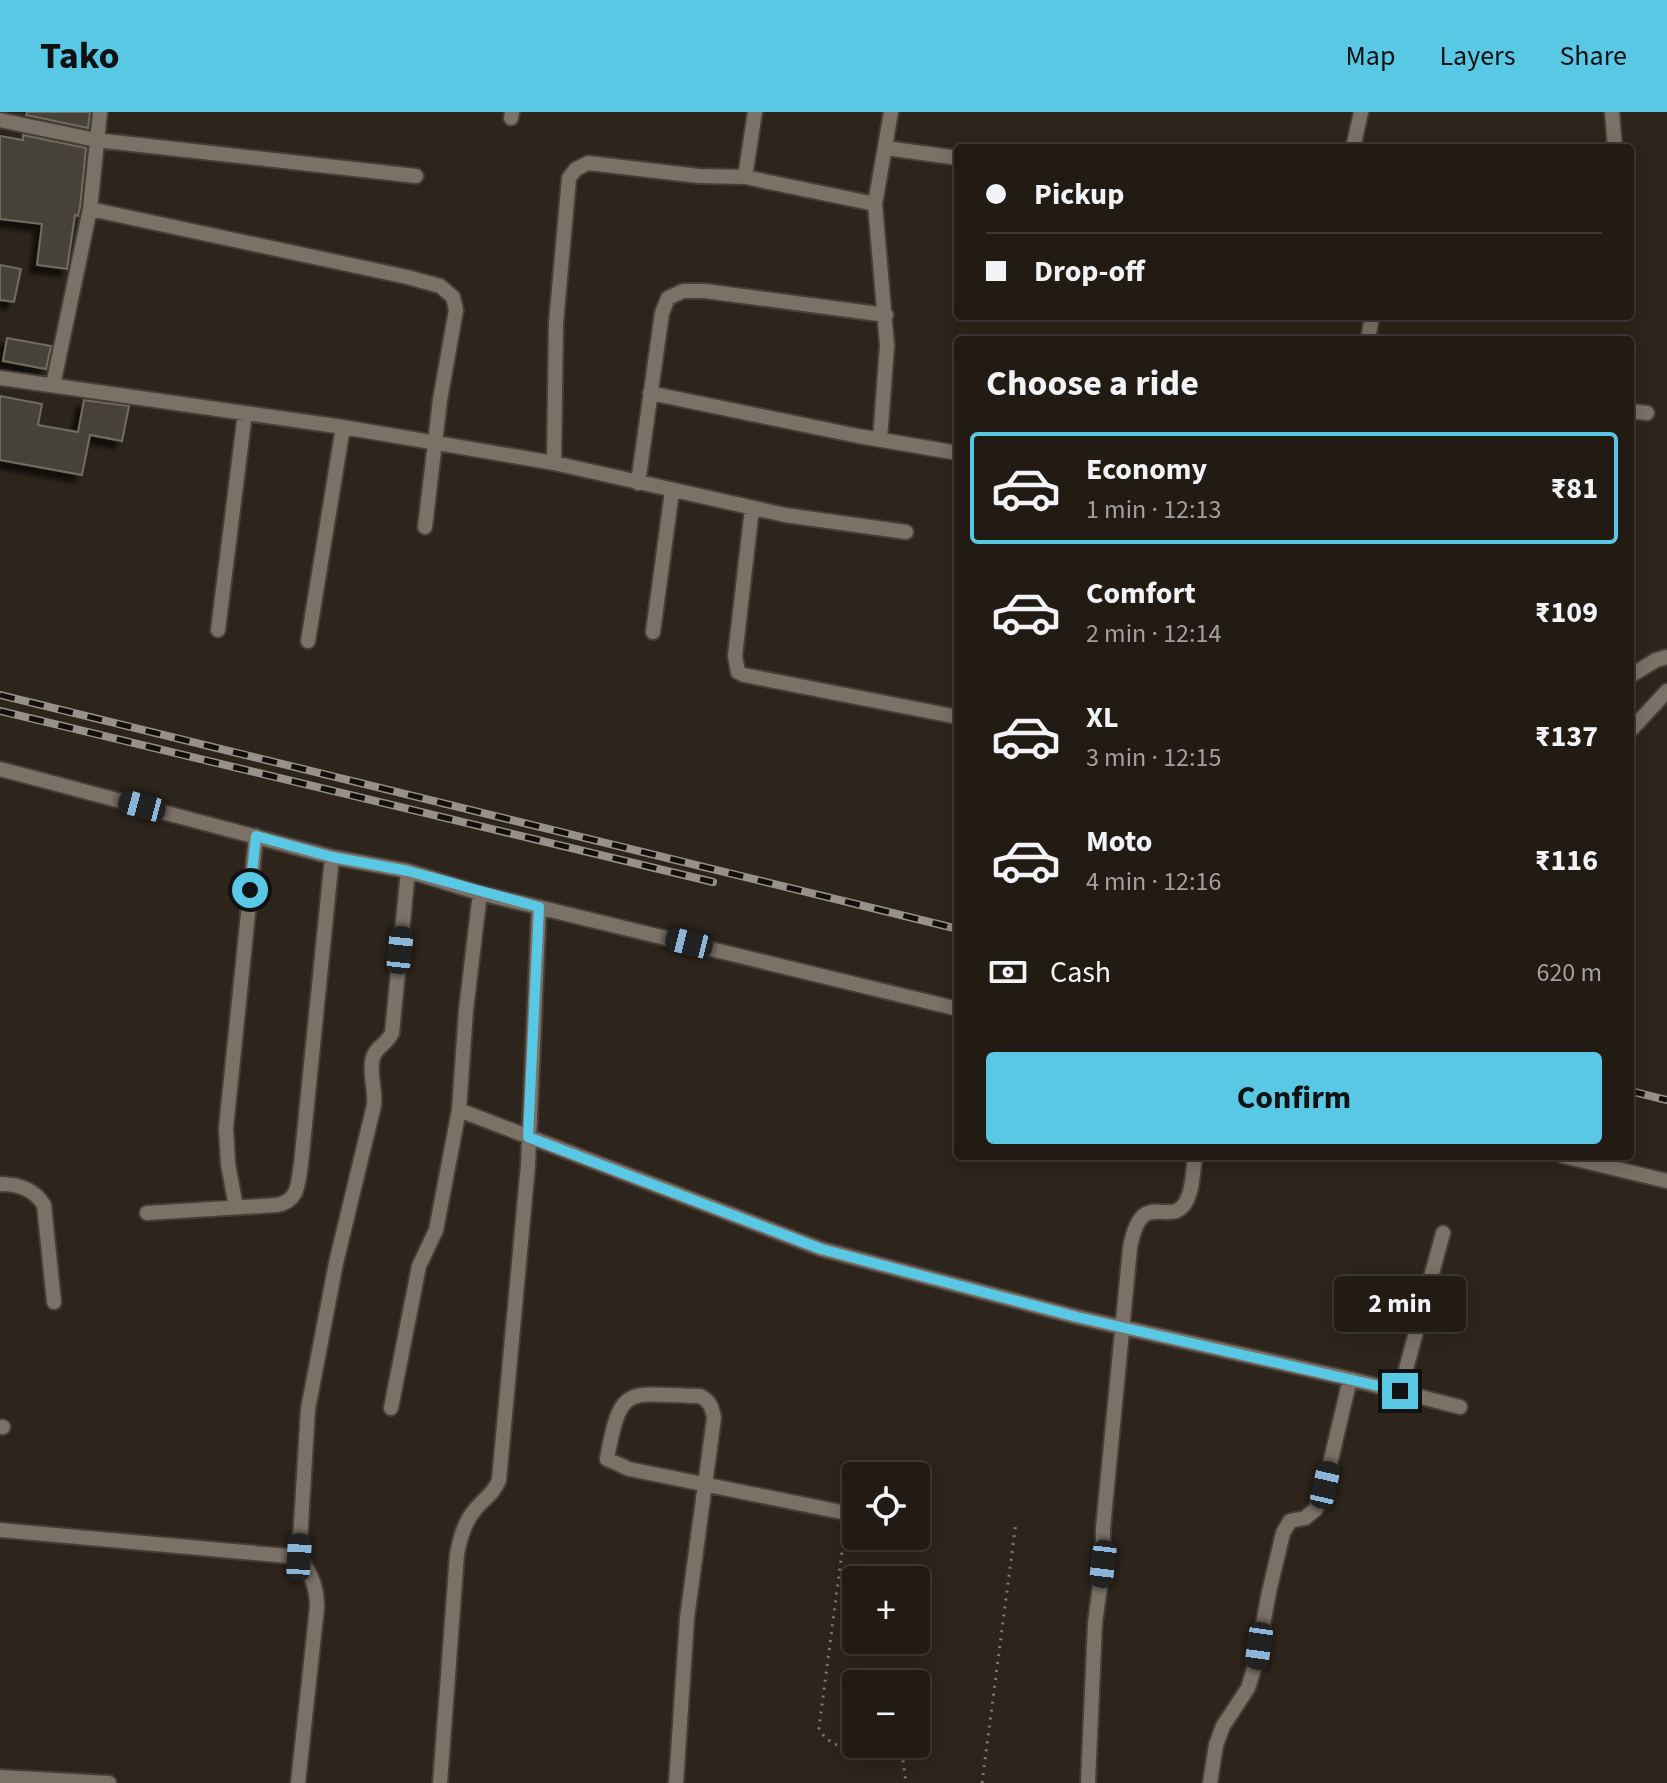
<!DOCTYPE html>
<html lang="en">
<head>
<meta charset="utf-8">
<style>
	body { margin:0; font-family:"Source Sans 3",sans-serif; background:#2e2822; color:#f1f3f6; height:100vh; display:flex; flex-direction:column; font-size:30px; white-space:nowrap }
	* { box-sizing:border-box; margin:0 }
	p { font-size:26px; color:#a2a1a0 }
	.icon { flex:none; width:44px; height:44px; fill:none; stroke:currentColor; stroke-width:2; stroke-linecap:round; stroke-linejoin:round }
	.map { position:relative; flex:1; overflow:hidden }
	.details { position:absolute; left:954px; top:224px; width:680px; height:824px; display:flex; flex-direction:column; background:#221b14; border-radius:8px; box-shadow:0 4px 20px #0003,0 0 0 2px #3f3934 }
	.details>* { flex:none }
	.top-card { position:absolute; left:954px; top:32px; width:680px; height:176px; border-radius:8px; box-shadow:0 4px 20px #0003,0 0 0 2px #3f3934; display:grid; align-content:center; height:176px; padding:0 32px; background:#221b14 }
	.controls { position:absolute; left:842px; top:1350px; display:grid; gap:16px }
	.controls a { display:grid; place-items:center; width:88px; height:88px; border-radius:8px; background:#221b14; box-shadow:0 4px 20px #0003,0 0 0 2px #3f3934; font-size:40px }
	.end { position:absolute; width:36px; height:36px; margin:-18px; border:10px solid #59c8e4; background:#111; box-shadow:0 0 0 4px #111 }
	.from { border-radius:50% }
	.bubble { position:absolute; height:56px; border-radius:8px; background:#221b14; box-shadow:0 4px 20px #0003,0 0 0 2px #3f3934; font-size:26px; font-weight:700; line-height:56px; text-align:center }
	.car { position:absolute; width:24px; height:48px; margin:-24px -12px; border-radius:10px; box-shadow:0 0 6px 2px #0007; background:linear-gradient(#222 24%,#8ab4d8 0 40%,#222 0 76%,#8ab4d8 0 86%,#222 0) }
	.top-card b { display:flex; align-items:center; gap:28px; height:76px; font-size:30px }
	.top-card b+b { border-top:2px solid #3f3934 }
	.top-card i { width:20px; height:20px; background:#f1f3f6 }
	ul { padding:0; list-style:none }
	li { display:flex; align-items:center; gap:24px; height:112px; margin:0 16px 12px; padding:0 16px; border:4px solid transparent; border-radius:8px }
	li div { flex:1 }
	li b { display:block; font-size:30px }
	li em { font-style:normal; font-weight:700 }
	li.current { border-color:#59c8e4 }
	li>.icon { width:72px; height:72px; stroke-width:1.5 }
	h2 { padding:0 32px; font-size:36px; line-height:96px }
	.pay { display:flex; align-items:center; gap:20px; height:88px; padding:0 32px; font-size:30px }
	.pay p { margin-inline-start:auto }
	.action { display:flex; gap:16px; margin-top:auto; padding:16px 32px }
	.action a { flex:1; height:92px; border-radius:8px; background:#59c8e4; color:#111; font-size:32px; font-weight:700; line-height:92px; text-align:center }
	header { display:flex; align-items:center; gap:48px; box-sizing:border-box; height:112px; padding:0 40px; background:#59c8e4; color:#111 }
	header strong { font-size:38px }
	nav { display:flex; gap:44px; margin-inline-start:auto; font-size:28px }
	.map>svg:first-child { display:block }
</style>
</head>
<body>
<header>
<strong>Tako</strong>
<nav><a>Map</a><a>Layers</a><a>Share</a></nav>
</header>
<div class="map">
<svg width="1667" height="1671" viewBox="0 0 1667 1671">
	<defs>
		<filter id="shadow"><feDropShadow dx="-7" dy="7" stdDeviation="2" flood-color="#0009"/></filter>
	</defs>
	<rect width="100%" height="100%" fill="#2d241b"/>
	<path fill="#464337" stroke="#716d60" stroke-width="2" filter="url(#shadow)" d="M27,0H90L88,16L26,3Z
		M23,23L86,36L80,95L78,104L75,103L67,157L37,153L42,112L0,107V24L23,28Z
		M0,153L21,157L14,190L0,188Z
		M7,226L51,234L46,257L3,249Z
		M0,284L42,292L38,313L78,320L84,288L129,294L122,329L90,323L82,363L0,348Z"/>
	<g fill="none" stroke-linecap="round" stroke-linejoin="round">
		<g stroke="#463e38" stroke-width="18">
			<path id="street" d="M1612,0L1615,36
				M511,6L512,0
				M0,8L96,28L416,64
				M886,36L958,46
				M1353,36L1361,0
				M745,65L755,0
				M90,97L407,165L440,174L453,185L456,198L440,288L425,415
				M1368,228L1372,204
				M0,266L343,315L554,351L785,403L906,420
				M53,273L90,97L100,0
				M650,281L858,324L958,341
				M1630,299L1647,301
				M880,327L887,234L875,92L891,0
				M554,351L556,211L569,66L576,57L588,51L699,64L745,65L875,92
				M638,371L662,201L668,186L683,179H705L886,203
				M752,396L735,544L738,560L744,563L958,605
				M218,518L245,301
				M653,520L672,379
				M308,529L343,315
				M1630,564L1656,548L1667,545
				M1630,619L1667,579
				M0,657L332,745L408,759L480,781L958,897
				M459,998L821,1137L1077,1205L1350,1267L1460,1295
				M1563,1044L1667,1069
				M0,1072C19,1072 34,1077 44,1093L54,1190
				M236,1095L228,1052L226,1016L256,724
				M147,1101L277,1093C299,1089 298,1071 301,1052L332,745
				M1400,1279L1443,1121
				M391,1296L419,1154L436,1118L459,998L466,898L480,781
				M0,1315H3
				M0,1418L299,1445
				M0,1665L109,1671
				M298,1671L317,1495C317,1474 311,1462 299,1445L308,1297L336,1151L374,993C376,977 367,955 375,941C380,933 388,930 392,921L408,759
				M440,1671L457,1442C460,1426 464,1411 474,1399C483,1387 494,1382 499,1368L528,1053L539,795
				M676,1671L687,1506L714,1306C712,1295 710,1289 700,1284C628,1283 621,1269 607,1347L629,1357L856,1403
				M1088,1671L1095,1511L1103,1452V1416L1130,1136C1141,1076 1166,1113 1183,1094C1193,1083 1193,1058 1195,1044
				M1210,1671L1216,1633L1223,1614L1248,1576L1256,1550L1269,1480L1283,1421L1290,1409L1305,1406L1316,1397L1325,1373L1350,1267"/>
		</g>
		<path stroke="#827a73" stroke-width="3" stroke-dasharray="2 6" stroke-linecap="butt" d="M845,1417L819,1616C831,1643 871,1637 896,1641L903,1648L906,1671
			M982,1671L1016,1410"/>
		<use href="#street" stroke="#7b7167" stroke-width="14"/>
		<g stroke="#98918a" stroke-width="8">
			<path id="rail" d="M0,583L958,817
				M0,599L713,770
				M1630,979L1667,988"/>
		</g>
		<use href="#rail" stroke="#120e0a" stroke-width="5" stroke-dasharray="15" stroke-linecap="butt"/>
	</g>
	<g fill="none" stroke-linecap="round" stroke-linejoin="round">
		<path stroke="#59c8e4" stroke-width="10" d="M250,778L256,724L332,745L408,759L539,795L528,1025L821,1137L1077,1205L1400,1279"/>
	</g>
</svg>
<div class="controls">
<a><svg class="icon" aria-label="locate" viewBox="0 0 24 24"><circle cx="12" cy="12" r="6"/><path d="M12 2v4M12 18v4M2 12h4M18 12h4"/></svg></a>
<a>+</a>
<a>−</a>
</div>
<i class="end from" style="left:250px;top:778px"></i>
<i class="end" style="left:1400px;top:1279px"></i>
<div class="bubble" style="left:1334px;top:1164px;width:132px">2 min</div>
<i class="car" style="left:142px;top:694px;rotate:285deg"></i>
<i class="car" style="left:689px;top:831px;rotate:284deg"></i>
<i class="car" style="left:400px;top:838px;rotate:6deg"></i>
<i class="car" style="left:1325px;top:1373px;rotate:13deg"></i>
<i class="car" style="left:299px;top:1445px;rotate:3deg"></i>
<i class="car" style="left:1103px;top:1452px;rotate:187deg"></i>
<i class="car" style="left:1259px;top:1534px;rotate:188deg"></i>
<div class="top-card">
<b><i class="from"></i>Pickup</b>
<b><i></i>Drop-off</b>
</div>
<section class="details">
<h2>Choose a ride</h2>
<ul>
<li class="current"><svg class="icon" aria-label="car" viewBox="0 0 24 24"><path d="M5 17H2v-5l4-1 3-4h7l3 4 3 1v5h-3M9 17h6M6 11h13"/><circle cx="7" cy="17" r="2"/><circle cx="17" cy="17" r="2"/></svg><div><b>Economy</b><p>1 min · 12:13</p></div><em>₹81</em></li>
<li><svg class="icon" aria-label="car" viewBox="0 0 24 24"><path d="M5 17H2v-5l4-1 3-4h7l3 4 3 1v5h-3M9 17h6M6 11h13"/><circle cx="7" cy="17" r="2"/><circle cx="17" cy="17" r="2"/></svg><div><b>Comfort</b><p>2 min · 12:14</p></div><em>₹109</em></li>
<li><svg class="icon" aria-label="car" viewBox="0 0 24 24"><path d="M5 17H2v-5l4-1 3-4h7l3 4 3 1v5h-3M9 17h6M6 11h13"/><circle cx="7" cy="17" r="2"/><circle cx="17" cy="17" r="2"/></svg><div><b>XL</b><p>3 min · 12:15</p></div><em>₹137</em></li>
<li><svg class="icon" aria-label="car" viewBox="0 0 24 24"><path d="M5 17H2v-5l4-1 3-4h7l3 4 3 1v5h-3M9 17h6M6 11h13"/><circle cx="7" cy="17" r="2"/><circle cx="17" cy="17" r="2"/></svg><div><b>Moto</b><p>4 min · 12:16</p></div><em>₹116</em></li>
</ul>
<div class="pay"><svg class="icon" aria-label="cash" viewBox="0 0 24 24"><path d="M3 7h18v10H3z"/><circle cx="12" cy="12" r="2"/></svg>Cash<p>620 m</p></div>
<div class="action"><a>Confirm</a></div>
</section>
</div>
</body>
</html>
